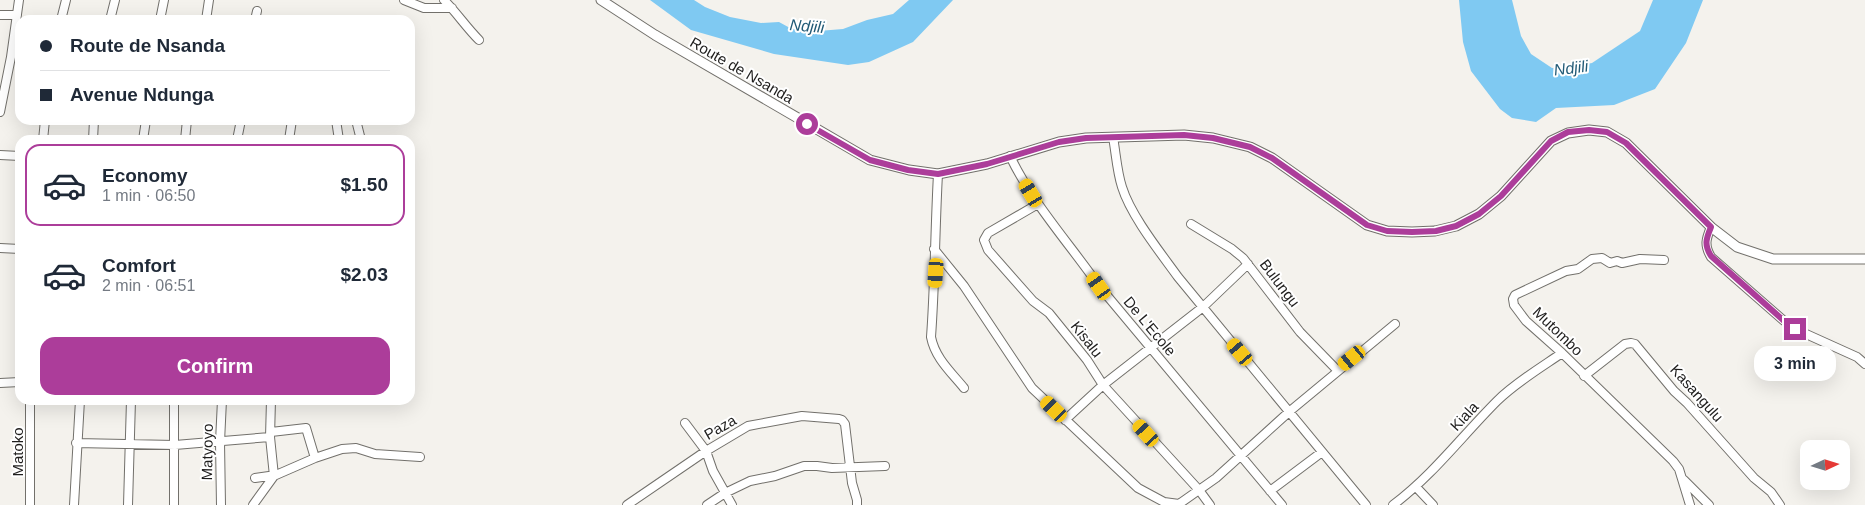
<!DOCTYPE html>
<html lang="en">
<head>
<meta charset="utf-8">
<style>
	body { margin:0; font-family:Helvetica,sans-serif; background:#f6f6f7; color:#1f2937; height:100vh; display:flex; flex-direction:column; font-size:19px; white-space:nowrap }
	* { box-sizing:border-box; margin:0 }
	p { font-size:16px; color:#747a83 }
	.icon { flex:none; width:28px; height:28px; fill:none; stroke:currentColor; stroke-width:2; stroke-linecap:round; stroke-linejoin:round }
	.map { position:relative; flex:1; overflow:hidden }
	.details { position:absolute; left:15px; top:135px; width:400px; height:270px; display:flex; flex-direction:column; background:#fff; border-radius:15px; box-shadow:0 5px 20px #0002 }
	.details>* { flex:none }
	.hud { position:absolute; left:15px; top:15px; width:400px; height:110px; border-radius:15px; box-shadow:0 5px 20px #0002; display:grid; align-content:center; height:110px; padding:0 25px; background:#fff }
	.needle { width:32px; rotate:86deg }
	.buttons { position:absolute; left:1800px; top:440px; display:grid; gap:10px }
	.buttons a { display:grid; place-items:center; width:50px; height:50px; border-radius:10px; background:#fff; box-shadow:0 5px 20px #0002; font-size:25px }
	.end { position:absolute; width:22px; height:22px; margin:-11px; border:6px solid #ac3d9a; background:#fff; box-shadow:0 0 0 2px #fff }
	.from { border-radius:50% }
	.bubble { position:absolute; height:35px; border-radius:15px; background:#fff; box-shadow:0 5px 20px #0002; font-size:16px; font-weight:700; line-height:35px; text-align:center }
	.car { position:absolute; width:15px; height:30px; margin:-15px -8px; border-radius:6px; box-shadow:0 0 4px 1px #0007; background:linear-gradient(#f5c518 24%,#345 0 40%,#f5c518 0 76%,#345 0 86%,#f5c518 0) }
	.hud b { display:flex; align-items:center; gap:18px; height:48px; font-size:19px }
	.hud b+b { border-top:1px solid #e0e1e3 }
	.hud i { width:12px; height:12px; background:#1f2937 }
	ul { padding:9px 0 0; list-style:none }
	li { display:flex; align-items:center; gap:15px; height:82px; margin:0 10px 8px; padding:0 15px; border:2px solid transparent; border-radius:15px }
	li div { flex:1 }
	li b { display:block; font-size:19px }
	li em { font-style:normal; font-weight:700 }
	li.current { border-color:#ac3d9a }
	li>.icon { width:45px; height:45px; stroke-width:1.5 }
	.primary-button { display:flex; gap:10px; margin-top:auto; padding:10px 25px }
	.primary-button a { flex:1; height:58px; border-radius:15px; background:#ac3d9a; color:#fff; font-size:20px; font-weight:700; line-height:58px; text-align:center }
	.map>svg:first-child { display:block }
</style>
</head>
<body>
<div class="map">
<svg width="1865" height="505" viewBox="0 0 1865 505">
	<rect width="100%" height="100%" fill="#f4f2ed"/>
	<path fill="#7fc9f2" d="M650,0H694L705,7L730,17L761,23L779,22L790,28L806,32L843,29L867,20L893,14L909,0H953L913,42L869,62L848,65L774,54L691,30Z
		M1459,0H1512L1521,36L1531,54L1552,68L1571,67L1592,63L1640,31L1653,0H1703L1686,43L1655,89L1614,105L1556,108L1536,122L1512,118L1500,109L1471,71L1463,42Z"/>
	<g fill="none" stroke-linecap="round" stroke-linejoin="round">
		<g stroke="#72706b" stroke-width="10">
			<path id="minor" d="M404,0L424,8H452
				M444,0C457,13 466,27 479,40
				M0,15H17
				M61,20L66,0
				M110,20L115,0
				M160,20L164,0
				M206,20L209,0
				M255,20L257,11
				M0,112L11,57L19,0
				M336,120L339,140
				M356,120L361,140
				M1113,137C1116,154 1117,172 1122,187C1131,216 1160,252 1178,277L1366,505
				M43,140L45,120
				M93,140L94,120
				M143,140L146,120
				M185,140L187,120
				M237,140L241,120
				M289,140L292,120
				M0,155L20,156
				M1010,156C1033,204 1069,243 1099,286L1282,505
				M938,174C935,228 935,283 931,337C935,358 951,372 964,388
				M1038,204L988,233L984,240L988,250L1033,301L1049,313L1087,360L1103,385L1199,490L1210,505
				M1191,224L1232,249L1243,258L1300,332L1337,370
				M1711,227C1706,239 1704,245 1711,257L1783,320L1795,329L1857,357L1865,364
				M0,248L20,249
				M934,249L964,286L1032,388L1138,488L1164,502L1179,504L1216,478L1290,411L1395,324
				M1664,260L1640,259L1622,263L1617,261L1610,263L1602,258L1592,259L1578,269L1566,271L1515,295L1513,299L1514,305L1526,321L1562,353L1673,461L1679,469L1690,505
				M1584,376L1625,344L1631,343L1635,344L1674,391L1687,403L1754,478L1771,492L1780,505
				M0,383L20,382
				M1065,420L1103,385L1203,307L1248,264
				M685,423L706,451L713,471L732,505
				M271,432L306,428L315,458L342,449L356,448L375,454L420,457
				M76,443L175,445L270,437
				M255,478L276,475L315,458
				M1684,480L1709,505
				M1416,487L1433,505
				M1270,491L1322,452
				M30,505V400
				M74,505L80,400
				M128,505L131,400
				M174,505V400
				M221,505L220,442L222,400
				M253,505L274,476L270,437L271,400
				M627,505L706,451L748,426L802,416L839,419L842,420L845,424L852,483L857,500V505
				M707,505L725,493L750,481L775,476L804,466H817L832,468L885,466
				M1393,505C1433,475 1462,436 1497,401C1515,383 1540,368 1562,353"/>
		</g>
		<g stroke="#72706b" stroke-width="11">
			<path id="tertiary" d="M601,0L655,35L870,160L909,170L938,174L987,164L1059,142L1086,138L1184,135L1213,138L1250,147L1272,158L1367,225L1387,231L1412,232L1435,231L1456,226L1479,214L1501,196L1551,141L1568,133L1589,130L1607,132L1626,143L1711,227L1737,247L1773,259H1865"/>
		</g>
		<use href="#minor" stroke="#fff" stroke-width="8"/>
		<use href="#tertiary" stroke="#fff" stroke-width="9"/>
	</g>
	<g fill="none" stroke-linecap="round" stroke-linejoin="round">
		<path stroke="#ac3d9a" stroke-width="6" d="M807,124L870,160L908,170L938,174L987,164L1059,142L1086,138L1184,135L1213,138L1250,147L1272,158L1367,225L1387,231L1412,232L1436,231L1456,226L1479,214L1501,196L1551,141L1568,132L1589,130L1607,132L1626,143L1711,227C1706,239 1704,245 1711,256L1783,320L1795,329"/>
	</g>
	<g text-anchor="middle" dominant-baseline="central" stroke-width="4" stroke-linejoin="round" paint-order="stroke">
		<g font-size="15" fill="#1f1e1d" stroke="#fff">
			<text transform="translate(742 70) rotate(30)">Route de Nsanda</text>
			<text transform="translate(1280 283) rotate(53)">Bulungu</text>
			<text transform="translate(1150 326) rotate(50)">De L'Ecole</text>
			<text transform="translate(1558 331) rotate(44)">Mutombo</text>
			<text transform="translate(1087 339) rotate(52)">Kisalu</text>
			<text transform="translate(1697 393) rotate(48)">Kasangulu</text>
			<text transform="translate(1464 416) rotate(-47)">Kiala</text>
			<text transform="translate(720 427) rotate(-30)">Paza</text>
			<text transform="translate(17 452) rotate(-90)">Matoko</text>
			<text transform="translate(207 452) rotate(-89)">Matyoyo</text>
		</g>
		<g font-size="16" font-style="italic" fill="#215a76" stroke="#fff">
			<text transform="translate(807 26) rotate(5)">Ndjili</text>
			<text transform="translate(1571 68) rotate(-7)">Ndjili</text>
		</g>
	</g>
</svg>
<div class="buttons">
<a><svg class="needle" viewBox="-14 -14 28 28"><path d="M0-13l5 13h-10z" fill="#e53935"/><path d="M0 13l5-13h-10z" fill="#747a83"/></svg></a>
</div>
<i class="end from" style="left:807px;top:124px"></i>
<i class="end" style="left:1795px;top:329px"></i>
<div class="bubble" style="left:1754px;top:346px;width:82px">3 min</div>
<i class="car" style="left:1031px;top:193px;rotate:329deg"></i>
<i class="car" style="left:936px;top:273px;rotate:184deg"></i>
<i class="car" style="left:1099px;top:286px;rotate:325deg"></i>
<i class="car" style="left:1240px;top:352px;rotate:320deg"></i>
<i class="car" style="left:1352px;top:358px;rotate:231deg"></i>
<i class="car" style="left:1054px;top:409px;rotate:314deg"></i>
<i class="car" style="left:1146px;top:433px;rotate:318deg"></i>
<div class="hud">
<b><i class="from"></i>Route de Nsanda</b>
<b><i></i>Avenue Ndunga</b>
</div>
<section class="details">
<ul>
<li class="current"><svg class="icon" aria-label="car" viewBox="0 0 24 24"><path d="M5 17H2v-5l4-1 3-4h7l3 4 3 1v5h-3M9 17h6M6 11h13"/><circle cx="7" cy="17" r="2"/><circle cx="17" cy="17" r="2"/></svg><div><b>Economy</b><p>1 min · 06:50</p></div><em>$1.50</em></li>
<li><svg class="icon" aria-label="car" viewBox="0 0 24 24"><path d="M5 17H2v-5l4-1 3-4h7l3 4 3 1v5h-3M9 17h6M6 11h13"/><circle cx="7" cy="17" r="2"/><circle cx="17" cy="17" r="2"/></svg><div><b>Comfort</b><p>2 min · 06:51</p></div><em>$2.03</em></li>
</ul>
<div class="primary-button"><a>Confirm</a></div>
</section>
</div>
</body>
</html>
